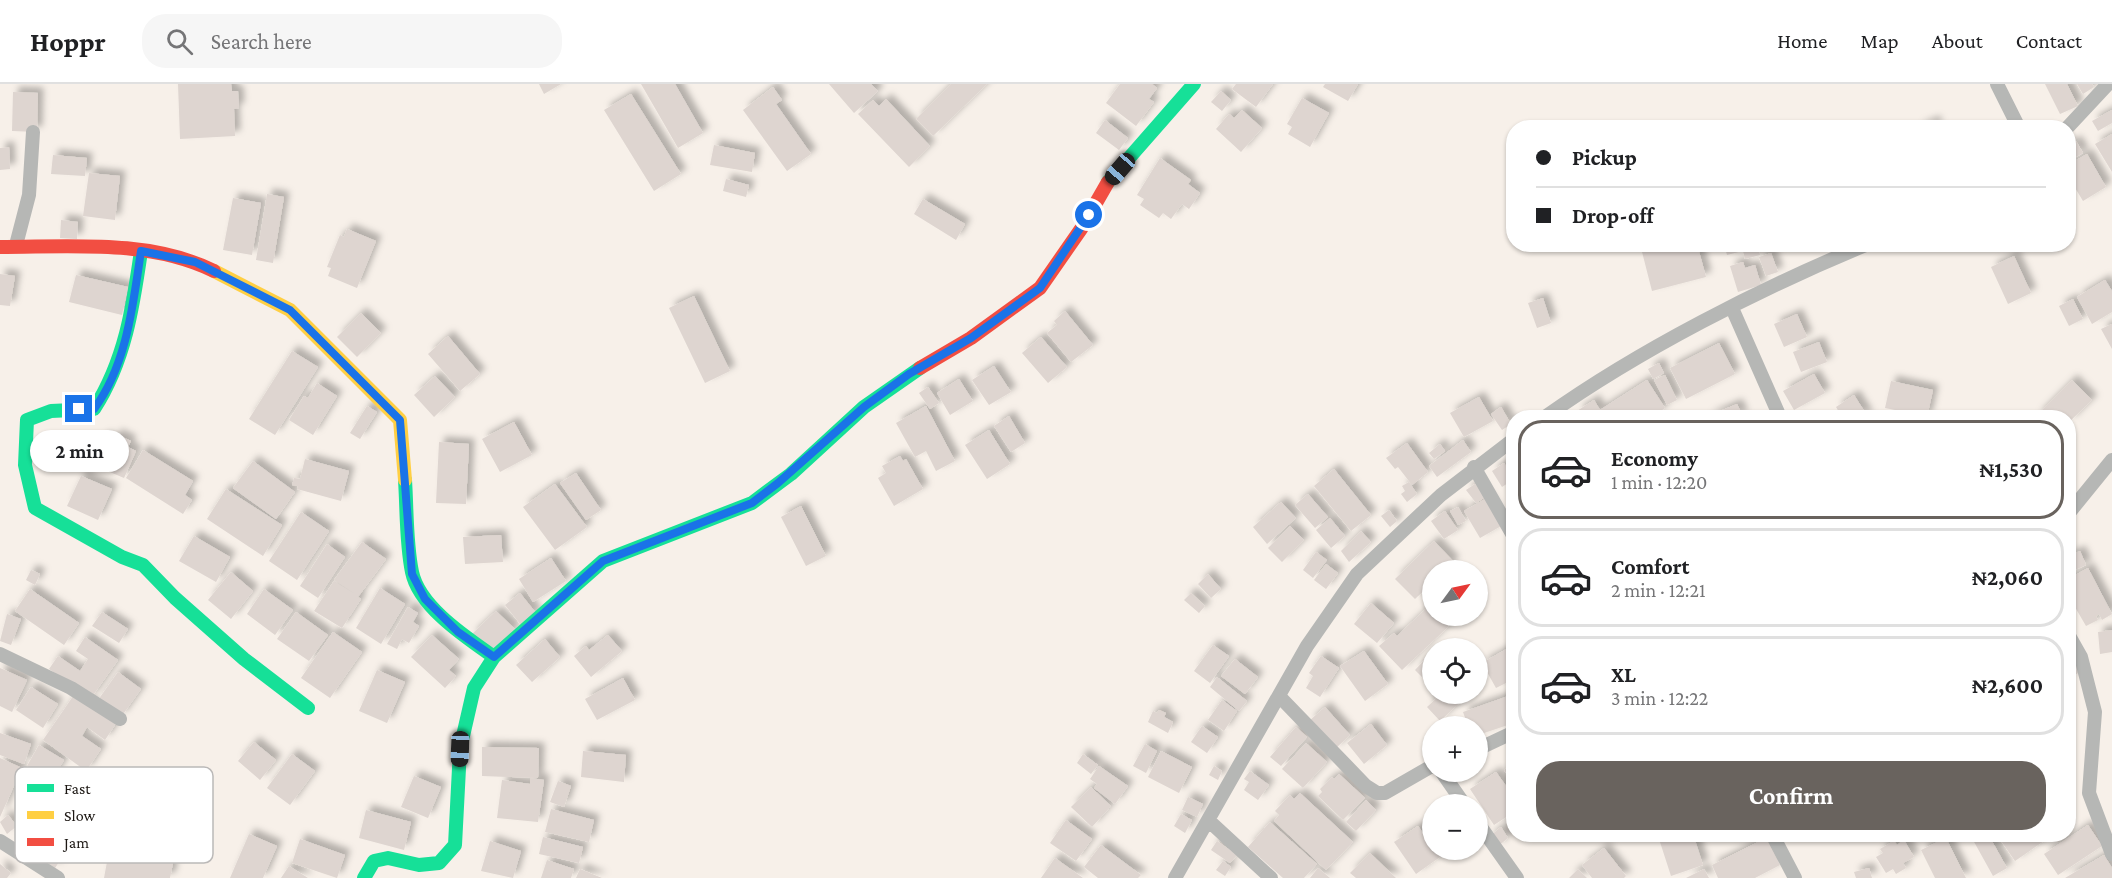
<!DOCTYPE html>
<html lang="en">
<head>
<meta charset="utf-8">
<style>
	body { margin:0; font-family:"Crimson Pro",serif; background:#f6f6f6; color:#202124; height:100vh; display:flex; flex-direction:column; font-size:22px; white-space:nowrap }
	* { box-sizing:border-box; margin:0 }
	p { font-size:20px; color:#757577 }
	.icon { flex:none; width:33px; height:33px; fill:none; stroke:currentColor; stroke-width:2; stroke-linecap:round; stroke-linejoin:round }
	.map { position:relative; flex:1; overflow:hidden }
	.side { position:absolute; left:1506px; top:326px; width:570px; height:432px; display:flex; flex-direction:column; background:#fff; border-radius:24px; box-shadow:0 2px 4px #0004 }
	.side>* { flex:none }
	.banner { position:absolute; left:1506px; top:36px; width:570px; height:132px; border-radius:24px; box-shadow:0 2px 4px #0004; display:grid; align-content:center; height:132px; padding:0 30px; background:#fff }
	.needle { width:39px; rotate:57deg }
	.fabs { position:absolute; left:1422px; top:476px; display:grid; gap:12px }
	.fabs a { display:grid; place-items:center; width:66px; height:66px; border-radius:50%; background:#fff; box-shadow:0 2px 4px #0004; font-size:30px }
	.end { position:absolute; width:27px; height:27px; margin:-14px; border:8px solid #1a73e8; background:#fff; box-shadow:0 0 0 3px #fff }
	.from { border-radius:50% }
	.bubble { position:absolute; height:42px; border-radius:21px; background:#fff; box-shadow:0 2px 4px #0004; font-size:20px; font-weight:700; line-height:42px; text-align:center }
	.car { position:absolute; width:18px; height:36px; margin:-18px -9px; border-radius:8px; box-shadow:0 0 4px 2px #0007; background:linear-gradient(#222 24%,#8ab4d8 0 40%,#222 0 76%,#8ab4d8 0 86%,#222 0) }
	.banner b { display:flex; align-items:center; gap:21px; height:57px; font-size:22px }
	.banner b+b { border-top:2px solid #e0e0e0 }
	.banner i { width:15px; height:15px; background:#202124 }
	ul { padding:10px 0 0; list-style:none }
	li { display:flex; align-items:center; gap:18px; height:99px; margin:0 12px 9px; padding:0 18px; border:3px solid #e0e0e0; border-radius:24px }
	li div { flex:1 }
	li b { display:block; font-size:22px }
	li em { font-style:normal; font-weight:700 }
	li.current { border-color:#69635e }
	li>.icon { width:54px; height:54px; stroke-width:1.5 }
	.action { display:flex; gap:12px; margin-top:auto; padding:12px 30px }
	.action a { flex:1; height:69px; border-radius:24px; background:#69635e; color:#fff; font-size:24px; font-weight:700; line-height:69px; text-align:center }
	header { display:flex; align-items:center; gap:36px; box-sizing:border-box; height:84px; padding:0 30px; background:#fff; border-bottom:2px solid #e0e0e0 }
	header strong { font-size:28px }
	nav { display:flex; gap:33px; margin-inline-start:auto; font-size:21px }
	.search { width:420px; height:54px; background:#f6f6f6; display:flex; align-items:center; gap:15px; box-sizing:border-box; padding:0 21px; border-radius:24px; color:#757577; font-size:22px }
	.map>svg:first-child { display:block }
</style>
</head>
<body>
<header>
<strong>Hoppr</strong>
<div class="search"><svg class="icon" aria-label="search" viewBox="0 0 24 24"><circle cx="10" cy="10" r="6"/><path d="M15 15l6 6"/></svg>Search here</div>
<nav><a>Home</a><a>Map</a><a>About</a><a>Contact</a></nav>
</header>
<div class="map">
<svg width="2112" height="794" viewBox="0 0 2112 794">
	<defs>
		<filter id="shadow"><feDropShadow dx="5.5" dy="-5.5" stdDeviation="3" flood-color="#0004"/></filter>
	</defs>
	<rect width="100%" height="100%" fill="#f7f0e9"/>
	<path fill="#ded5d0" filter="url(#shadow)" d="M178,0H231L232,7H238L239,24L234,25L235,52L180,55Z
		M539,0H561L544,10Z
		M641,0H675L703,49L678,64Z
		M829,0H871L878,7L854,29Z
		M951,0H987L933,52L916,35Z
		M1120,0H1152L1157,4L1149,15L1154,18L1136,42L1106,19Z
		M1236,0H1273L1256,23L1232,5Z
		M1325,0H1358L1348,17L1323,3Z
		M2045,0H2067L2078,22L2060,30Z
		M2077,0H2092L2094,3L2083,10Z
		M773,3L782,16L776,20L811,70L787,87L743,26Z
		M1221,7L1231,16L1222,27L1211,18Z
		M13,8L38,9L37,48L12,47Z
		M631,10L681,90L654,107L604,26Z
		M1302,14L1329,29L1310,63L1288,50L1292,43L1287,40Z
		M886,15L930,62L909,83L858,30L873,16L879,22Z
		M1242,26L1262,44L1241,68L1216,45L1229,30L1234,34Z
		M2112,26V39L2098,47L2092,37Z
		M1105,36L1128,54L1119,66L1096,49Z
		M1935,37L1937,44H1918V43Z
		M2112,50V88L2095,60Z
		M2076,57L2083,69L2074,74L2068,61Z
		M714,61L755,69L752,88L710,81Z
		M9,63L10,85L0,86V64Z
		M2087,70L2106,103L2083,117L2068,92V81Z
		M53,71L87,74L85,92L51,90Z
		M1160,74L1191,96L1188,100L1200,109L1189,125L1182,120L1171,135L1163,129L1159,134L1140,121L1144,115L1137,111Z
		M89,89L120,92L115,136L83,132Z
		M726,95L749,101L746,113L723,107Z
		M267,110L284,113L273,179L256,176Z
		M233,114L261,119L252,171L223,166Z
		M923,115L965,140L956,156L914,130Z
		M61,136L78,138L77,155L60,154Z
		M347,145L376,157L357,204L328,192L331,184L327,183L340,151L344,153Z
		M1640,160H1697L1706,193L1652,207Z
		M1724,160H1757L1760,171L1745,175L1743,167L1727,171Z
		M1771,169L1778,188L1766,192L1759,173Z
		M2014,172L2031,209L2008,220L1991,183Z
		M1743,178L1745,184L1755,181L1761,201L1738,208L1730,182Z
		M0,190L15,192L10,222L0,221Z
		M76,191L128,203L122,231L69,218Z
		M2105,196L2112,207V228L2092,240L2077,213Z
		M694,212L730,287L705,299L669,224Z
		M1543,214L1551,239L1537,244L1528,219Z
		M2073,215L2083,235L2069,242L2059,222Z
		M1065,227L1093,261L1071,278L1047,249L1057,241L1054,237Z
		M361,229L381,249L357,273L337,253Z
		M1797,230L1807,253L1784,263L1774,240Z
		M2112,240V265L2101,245Z
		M448,252L480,290L460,307L428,270Z
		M1041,253L1067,283L1048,299L1022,269Z
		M1819,258L1827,278L1801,288L1793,268Z
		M1719,259L1735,290L1686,315L1670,284Z
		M292,267L318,283L275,351L249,335Z
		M1659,279L1664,289L1653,295L1648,285Z
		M994,282L1011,308L989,321L972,296Z
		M1814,290L1825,309L1794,326L1783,307Z
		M1665,291L1677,316L1667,321L1654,296Z
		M435,292L455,313L434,333L414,311Z
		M959,295L973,317L950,331L937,309Z
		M1647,296L1665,324L1652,333H1581L1577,327L1594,316L1600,326Z
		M2072,296L2092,316L2068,339V333H2035Z
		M1891,297L1933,306L1927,333H1893L1895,326L1885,324Z
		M317,299L337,312L313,351L289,336L304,312L308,314Z
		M928,303L939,319L930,325L919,309Z
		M1854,311L1868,333H1842L1836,323Z
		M1479,313L1493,337L1464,353L1450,329Z
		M1737,320L1743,333H1706Z
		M367,322L377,328L360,355L350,349Z
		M926,322L955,377L936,387L926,367L915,373L896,339Z
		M1501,323L1511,340L1502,346L1491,330Z
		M1009,332L1025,359L1011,368L994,342Z
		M514,338L532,371L500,388L482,355Z
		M989,346L1010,380L987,395L965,361Z
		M116,350L131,357L128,363L136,367L124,394L91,380L104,352L113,356Z
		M1463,356L1471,368L1437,393L1429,382Z
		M439,358L469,360L466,420L436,419Z
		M1407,359L1428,388L1412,401L1398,383L1395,385L1386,374Z
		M1440,360L1445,367L1434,375L1429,369Z
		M143,366L193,397L185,411L192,416L183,430L126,394Z
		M900,372L903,377L906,375L923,405L894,422L878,394L886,389L882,382Z
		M305,375L349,387L341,417L297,405L298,402L292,401L294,394L300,395Z
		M253,377L295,408L276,435L233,404Z
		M1504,379L1514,395L1502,403L1492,387Z
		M1334,385L1371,431L1351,447L1314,402Z
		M576,389L601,426L586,436L560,399Z
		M81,392L112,405L98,436L67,422Z
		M1409,398L1417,410L1407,418L1401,410L1405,407L1402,402Z
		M555,400L587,443L555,466L523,423Z
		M1475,400L1485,413L1476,419L1466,406Z
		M226,405L282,441L263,472L207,435Z
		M1308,410L1328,433L1315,444L1295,421Z
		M1487,414L1503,441L1480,454L1464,427Z
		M1281,418L1296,434L1267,460L1253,443Z
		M801,422L826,472L806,482L781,433Z
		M1458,423L1466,437L1458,441L1450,427Z
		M1389,426L1397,437L1390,443L1381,432Z
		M1445,427L1458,446L1444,455L1431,437Z
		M301,428L329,447L297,496L269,477Z
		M1330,434L1345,452L1331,464L1316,446Z
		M1290,442L1304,456L1282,478L1268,464Z
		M1361,447L1371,458L1349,478L1341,467Z
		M501,451L503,478L465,480L463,453Z
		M194,452L230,473L216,498L179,477Z
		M1434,457L1454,478L1446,486H1432V499L1415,515L1395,495Z
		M362,458L386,475L358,513L361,515L342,544L314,527L334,497L355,510L334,496Z
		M327,460L345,473L318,514L300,502Z
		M2080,467L2086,481L2068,489V472Z
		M1316,468L1327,476L1313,494L1303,486Z
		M551,474L566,497L533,518L519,495Z
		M1326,480L1338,489L1326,505L1314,496Z
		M2088,484L2112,530L2102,536L2099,530L2096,532L2098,536L2086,542L2068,511V495Z
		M31,486L40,490L35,501L26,496Z
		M231,488L253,507L231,535L208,516Z
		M1208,490L1221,505L1211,514L1198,500Z
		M380,504L405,520L381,560L356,544Z
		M30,505L79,539L64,561L15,527Z
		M264,505L293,526L275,551L247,530Z
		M520,509L536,529L521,541L505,521Z
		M1191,509L1205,522L1199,529L1184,516Z
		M1371,519L1394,539L1377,559L1354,540Z
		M1430,521L1432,531H1438L1449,542L1402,586L1379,562L1394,549L1397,552Z
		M408,523L418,529L413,538L419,542L409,559L402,555L397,565L387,560Z
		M496,527L515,545L491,570L471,551Z
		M102,528L128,545L119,559L92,542Z
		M296,528L328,551L309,577L277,555Z
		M7,530L21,535L11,561L0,557Z
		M2112,546V568L2100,570L2098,548Z
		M333,548L362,568L330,614L301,594Z
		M432,551L459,575L449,586L456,592L445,604L411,573Z
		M608,551L622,567L591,593L574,572L586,562L589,566Z
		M85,553L118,576L91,614L49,585L58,572L80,587L88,575L76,567Z
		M545,555L560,573L532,598L516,581Z
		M1213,561L1229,572L1210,599L1194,587Z
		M1510,563L1514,569V595L1496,604L1482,579Z
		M1364,567L1388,600L1365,617L1340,582Z
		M1432,568V593L1427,598L1415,586Z
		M2068,569L2080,588L2068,595Z
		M1321,572L1339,584L1320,613L1306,604L1313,592L1309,589Z
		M1235,575L1258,593L1245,610L1221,592Z
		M0,584L27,596L12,628L0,622Z
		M377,586L405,598L387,639L359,627Z
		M118,588L141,605L121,633L98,616Z
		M1217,593L1247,617L1239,627L1210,603Z
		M623,594L635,616L597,636L585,615Z
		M31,603L58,620L43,644L16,626Z
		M76,608L117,638L105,656L87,643L82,652L101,665L86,687L43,656Z
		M1442,609H1470L1440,637L1427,623Z
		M1514,610V639L1478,651V642H1468L1463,628Z
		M1222,616L1237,627L1224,647L1208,636Z
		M1325,623L1350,651L1335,665L1309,637Z
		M1159,626L1166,629L1164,633L1173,638L1168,649L1148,638L1153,627L1157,629Z
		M1371,640L1387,661L1364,680L1347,659Z
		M1202,642L1218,653L1207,669L1191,658Z
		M1296,643L1307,653L1281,682L1270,673Z
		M0,649L31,660L24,680L0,671Z
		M254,658L276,676L260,696L238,677Z
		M1306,659L1327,678L1303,704L1282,685Z
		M1145,660L1157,667L1146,689L1133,682Z
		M39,661L64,676L52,696L27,682Z
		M482,663L539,664L538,694L482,692Z
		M583,667L626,671L624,698L581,693Z
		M1161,667L1192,683L1179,709L1148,693Z
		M292,670L315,687L290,721L267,704Z
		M1083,670L1098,681L1091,690L1077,679Z
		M0,674L22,684L0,733Z
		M1514,680V700L1504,686Z
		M1099,682L1128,702L1115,720L1094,704L1097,700L1090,695Z
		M1214,682L1222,687L1218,696L1209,691Z
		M1250,687L1269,701L1258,716L1244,706L1249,698L1244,695Z
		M1496,688L1514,713V728L1494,741L1470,705Z
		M1339,690L1365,714L1343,736L1318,712L1322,708L1320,705L1332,693L1334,695Z
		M414,692L441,703L428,734L401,723Z
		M530,694L544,696L538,738L497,734L502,696L530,700Z
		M558,697L571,702L564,723L550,718Z
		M1091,703L1111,722L1092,743L1071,723Z
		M1300,709L1353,758L1326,786L1274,737L1279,731L1275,727L1290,711L1294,715Z
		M1188,713L1203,720L1197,733L1182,726Z
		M1366,716L1376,726L1356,747L1346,738Z
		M551,725L594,736L589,758L545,748Z
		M366,726L411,738L404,766L359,754Z
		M1181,730L1192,736L1185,749L1174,742Z
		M8,731L17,742L7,750L0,738Z
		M1066,736L1092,755L1076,777L1050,759Z
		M50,738L75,755L55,784L30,767Z
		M1270,738L1317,780L1304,794H1283L1248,763Z
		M2088,741L2102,762L2058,791L2044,770Z
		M1418,742L1440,773L1416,790L1394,758Z
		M1501,743L1508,754L1497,763L1489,753Z
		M249,750L277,762L263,794H230Z
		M1684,750H1693L1703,781L1671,792L1660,758Z
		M1983,750H1988L2007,784L1993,792L1973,756Z
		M2005,750H2054L2015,777L1999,754Z
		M543,753L583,763L579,779L539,770Z
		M1766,754L1780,781L1755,794H1718L1712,781Z
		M1946,754L1966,794H1935L1921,766Z
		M300,755L345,771L337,794L292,779Z
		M1904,756L1914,773L1903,779L1906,784L1896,790L1893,785L1886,789L1876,773L1883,769L1880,765L1894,757L1897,761Z
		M490,757L521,767L513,794L481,787Z
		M1217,757L1237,771L1230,779L1211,766Z
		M1101,761L1141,791L1138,794H1098L1084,783Z
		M1604,764L1626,792L1624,794H1592L1582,781Z
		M109,767L173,779L170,794H104Z
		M1370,769L1396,794H1356L1350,789Z
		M2104,771L2112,784V794H2065Z
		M1055,774L1083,794H1041Z
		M547,776L574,785L571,794H541Z
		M1223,777L1231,783L1225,792L1216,786Z
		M0,780L11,789L7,794H0Z
		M289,782L308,794H281Z
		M1318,784L1330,794H1310Z
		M1869,784L1872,794H1856L1854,788Z
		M580,785L602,794H576Z
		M1578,785L1587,794H1569Z
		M1704,785L1709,794H1686Z"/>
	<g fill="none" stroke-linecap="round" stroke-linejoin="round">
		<path stroke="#b6b7b5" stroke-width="14" d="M1997,0L2019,44
			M2067,44L2108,0
			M16,161L29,111L33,48
			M1732,224L1780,333
			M1545,333C1639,266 1761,204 1868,160
			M1474,383L1514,453
			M2068,430L2112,376
			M2068,550L2081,573L2095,628L2089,709L2112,770
			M0,570L71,604L120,635
			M1279,612L1366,702L1377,709H1385L1432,682
			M1478,665L1514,648
			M1441,687L1464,720
			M1208,736L1271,794
			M1478,739L1517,794
			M1772,750L1795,794
			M0,757L58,794
			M1175,794L1307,562L1357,490L1441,411L1514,355"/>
		<path stroke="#16e098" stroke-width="14" d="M1108,98L1194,0
			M141,167C133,223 125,277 94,325L51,327L27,336L25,381L35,424L122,473L143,481L175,514L244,575L308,624
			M405,396C407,426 406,459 412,488C419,523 467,554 494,573
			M364,794L374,777L388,774L419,781L439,779L455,761L460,665L474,604L494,573L603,477L752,419L791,390L864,323L920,284"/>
		<path stroke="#ffcf43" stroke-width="14" d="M214,187L290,226L400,336L405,396"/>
		<path stroke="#f24e42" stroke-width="14" d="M0,163C70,163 149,155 214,187
			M920,284L971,254L1040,204L1081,145L1108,98"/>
	</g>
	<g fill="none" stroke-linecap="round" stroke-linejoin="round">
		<path stroke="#1a73e8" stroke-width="8" d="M79,325H94C127,281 133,220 141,167L195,178L290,226L400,336L412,490L425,515L458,548L494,573L603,477L752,419L778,399L864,323L909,290L971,254L1040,204L1089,131"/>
	</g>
	<rect x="15" y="683" width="198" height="96" rx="9" fill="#fff" stroke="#bbb9b8" stroke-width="1.5"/>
	<rect x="27" y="700" width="27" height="8" fill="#16e098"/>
	<rect x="27" y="727" width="27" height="8" fill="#ffcf43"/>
	<rect x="27" y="754" width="27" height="8" fill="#f24e42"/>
	<g font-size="16" fill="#1c1713">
		<text x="64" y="710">Fast</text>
		<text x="64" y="737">Slow</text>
		<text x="64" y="764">Jam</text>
	</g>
</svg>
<div class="fabs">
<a><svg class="needle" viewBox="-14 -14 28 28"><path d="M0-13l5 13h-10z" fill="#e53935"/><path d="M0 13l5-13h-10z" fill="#757577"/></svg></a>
<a><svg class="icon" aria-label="locate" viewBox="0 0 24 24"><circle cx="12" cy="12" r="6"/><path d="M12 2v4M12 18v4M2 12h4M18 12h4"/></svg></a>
<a>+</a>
<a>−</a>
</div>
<i class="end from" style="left:1089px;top:131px"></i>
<i class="end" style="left:79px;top:325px"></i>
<div class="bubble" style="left:30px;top:346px;width:99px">2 min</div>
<i class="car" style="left:1120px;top:85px;rotate:221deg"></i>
<i class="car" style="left:460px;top:665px;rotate:182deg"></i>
<div class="banner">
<b><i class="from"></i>Pickup</b>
<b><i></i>Drop-off</b>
</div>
<section class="side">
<ul>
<li class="current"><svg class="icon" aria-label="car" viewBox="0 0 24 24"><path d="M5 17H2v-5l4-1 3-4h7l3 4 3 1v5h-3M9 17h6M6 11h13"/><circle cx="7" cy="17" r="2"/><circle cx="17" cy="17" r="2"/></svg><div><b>Economy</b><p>1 min · 12:20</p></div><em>₦1,530</em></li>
<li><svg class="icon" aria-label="car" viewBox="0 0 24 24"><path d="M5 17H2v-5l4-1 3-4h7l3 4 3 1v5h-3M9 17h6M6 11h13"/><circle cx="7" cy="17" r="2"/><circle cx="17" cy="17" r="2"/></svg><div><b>Comfort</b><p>2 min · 12:21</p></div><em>₦2,060</em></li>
<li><svg class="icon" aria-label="car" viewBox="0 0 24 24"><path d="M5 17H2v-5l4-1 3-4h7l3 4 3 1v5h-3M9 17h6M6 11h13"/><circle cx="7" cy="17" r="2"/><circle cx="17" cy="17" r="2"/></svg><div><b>XL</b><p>3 min · 12:22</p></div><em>₦2,600</em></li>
</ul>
<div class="action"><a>Confirm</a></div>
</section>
</div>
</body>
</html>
